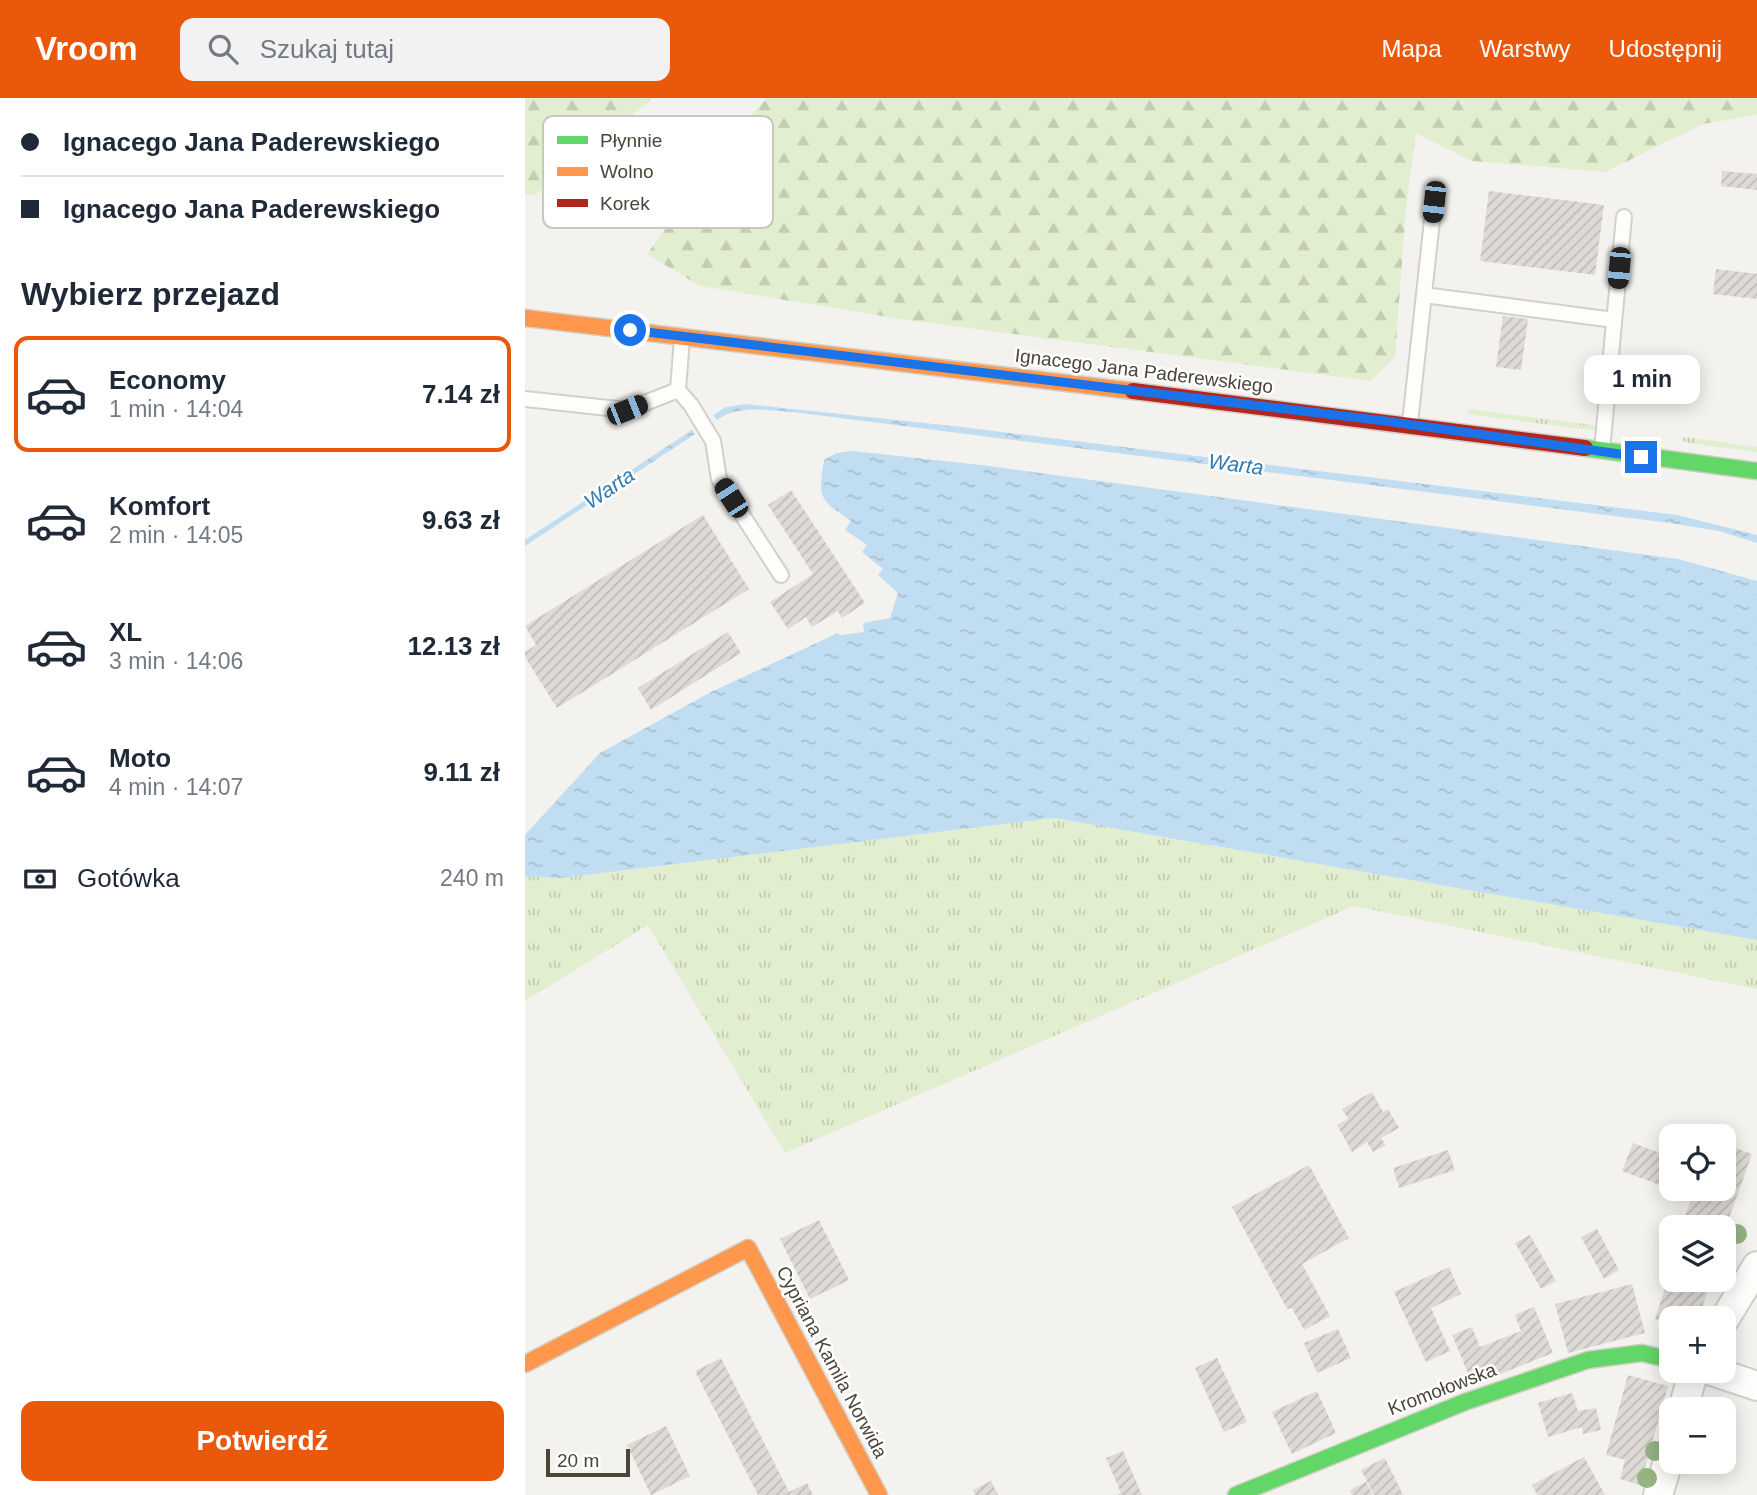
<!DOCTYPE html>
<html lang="pl">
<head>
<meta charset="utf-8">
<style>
	body { margin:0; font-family:Arial,sans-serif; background:#f2f2f3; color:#1f2937; height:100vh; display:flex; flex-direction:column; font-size:26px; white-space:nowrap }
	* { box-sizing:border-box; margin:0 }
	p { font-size:23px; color:#747a83 }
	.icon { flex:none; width:38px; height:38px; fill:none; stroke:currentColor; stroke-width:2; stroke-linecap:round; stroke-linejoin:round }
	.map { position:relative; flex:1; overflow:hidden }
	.panel { display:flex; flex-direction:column; background:#fff; width:525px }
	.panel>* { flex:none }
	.banner { display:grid; align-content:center; height:154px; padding:0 21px; background:#fff }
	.fabs { position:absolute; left:1134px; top:1026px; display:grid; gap:14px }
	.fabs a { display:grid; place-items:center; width:77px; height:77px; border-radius:14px; background:#fff; box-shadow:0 4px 18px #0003; font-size:35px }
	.scale { position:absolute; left:21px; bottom:18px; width:84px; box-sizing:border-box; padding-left:7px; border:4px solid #4b4439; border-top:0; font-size:19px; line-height:24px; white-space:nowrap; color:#4b4439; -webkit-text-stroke:5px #fff; paint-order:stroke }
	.end { position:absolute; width:32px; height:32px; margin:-16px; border:9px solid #1a73e8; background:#fff; box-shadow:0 0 0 4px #fff }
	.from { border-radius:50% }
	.bubble { position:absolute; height:49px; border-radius:14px; background:#fff; box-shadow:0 4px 18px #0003; font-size:23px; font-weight:700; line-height:49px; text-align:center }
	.car { position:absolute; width:21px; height:42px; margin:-21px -10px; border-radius:9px; box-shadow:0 0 5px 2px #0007; background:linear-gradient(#222 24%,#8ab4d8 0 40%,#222 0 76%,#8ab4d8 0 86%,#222 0) }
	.banner b { display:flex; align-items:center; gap:24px; height:66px; font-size:26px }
	.banner b+b { border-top:2px solid #e0e1e3 }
	.banner i { width:18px; height:18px; background:#1f2937 }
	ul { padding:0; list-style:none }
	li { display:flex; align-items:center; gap:21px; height:116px; margin:0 14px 10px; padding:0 7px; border:4px solid transparent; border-radius:14px }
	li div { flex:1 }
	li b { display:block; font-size:26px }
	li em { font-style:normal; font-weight:700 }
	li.selected { border-color:#ea580c }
	li>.icon { width:63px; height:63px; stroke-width:1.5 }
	h2 { padding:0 21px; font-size:32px; line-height:84px }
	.pay { display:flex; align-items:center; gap:18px; height:77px; padding:0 21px; font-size:26px }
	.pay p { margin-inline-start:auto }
	.primary-button { display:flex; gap:14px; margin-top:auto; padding:14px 21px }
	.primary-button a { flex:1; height:80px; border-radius:14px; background:#ea580c; color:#fff; font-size:28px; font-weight:700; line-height:80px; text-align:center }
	header { display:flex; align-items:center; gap:42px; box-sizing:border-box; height:98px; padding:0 35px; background:#ea580c; color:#fff }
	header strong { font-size:33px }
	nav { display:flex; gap:38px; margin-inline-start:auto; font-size:24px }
	.search { width:490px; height:63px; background:#f2f2f3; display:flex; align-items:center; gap:18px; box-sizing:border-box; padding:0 24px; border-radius:14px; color:#747a83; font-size:26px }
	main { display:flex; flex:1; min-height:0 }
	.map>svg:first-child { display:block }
</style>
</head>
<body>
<header>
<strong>Vroom</strong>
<div class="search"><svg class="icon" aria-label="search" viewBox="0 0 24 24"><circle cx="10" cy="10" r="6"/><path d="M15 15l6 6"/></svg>Szukaj tutaj</div>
<nav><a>Mapa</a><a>Warstwy</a><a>Udostępnij</a></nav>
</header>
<main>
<section class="panel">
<div class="banner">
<b><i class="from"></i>Ignacego Jana Paderewskiego</b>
<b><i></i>Ignacego Jana Paderewskiego</b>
</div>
<h2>Wybierz przejazd</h2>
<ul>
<li class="selected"><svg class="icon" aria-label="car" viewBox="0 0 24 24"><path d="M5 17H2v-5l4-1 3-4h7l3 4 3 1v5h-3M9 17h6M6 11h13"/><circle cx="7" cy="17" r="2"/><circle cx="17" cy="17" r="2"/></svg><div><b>Economy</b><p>1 min · 14:04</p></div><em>7.14 zł</em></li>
<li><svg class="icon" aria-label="car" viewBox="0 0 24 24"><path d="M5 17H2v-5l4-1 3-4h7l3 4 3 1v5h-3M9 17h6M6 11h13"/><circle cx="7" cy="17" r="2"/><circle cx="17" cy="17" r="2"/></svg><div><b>Komfort</b><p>2 min · 14:05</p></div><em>9.63 zł</em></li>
<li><svg class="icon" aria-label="car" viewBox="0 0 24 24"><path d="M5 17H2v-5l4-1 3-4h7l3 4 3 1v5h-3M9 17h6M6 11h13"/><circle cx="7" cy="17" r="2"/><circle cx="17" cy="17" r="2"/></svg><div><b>XL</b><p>3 min · 14:06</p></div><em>12.13 zł</em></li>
<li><svg class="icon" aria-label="car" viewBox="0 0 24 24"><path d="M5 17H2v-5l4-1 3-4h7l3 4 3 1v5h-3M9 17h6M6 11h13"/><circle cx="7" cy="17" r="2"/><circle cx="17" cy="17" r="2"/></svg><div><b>Moto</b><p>4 min · 14:07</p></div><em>9.11 zł</em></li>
</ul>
<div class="pay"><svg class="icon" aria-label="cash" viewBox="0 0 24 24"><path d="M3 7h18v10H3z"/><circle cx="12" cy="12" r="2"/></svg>Gotówka<p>240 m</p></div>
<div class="primary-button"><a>Potwierdź</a></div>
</section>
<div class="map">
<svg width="1232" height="1397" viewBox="0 0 1232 1397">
	<defs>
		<pattern id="grass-tufts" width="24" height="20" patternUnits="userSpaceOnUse" patternTransform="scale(1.75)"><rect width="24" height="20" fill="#e1eecf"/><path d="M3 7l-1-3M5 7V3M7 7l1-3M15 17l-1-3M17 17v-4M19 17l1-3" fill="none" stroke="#c3cdb2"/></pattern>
		<pattern id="forest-firs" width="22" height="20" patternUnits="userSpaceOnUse" patternTransform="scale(1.75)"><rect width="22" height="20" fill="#e1eecf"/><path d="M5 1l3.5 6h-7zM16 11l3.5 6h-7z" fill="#c3cdb2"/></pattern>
		<pattern id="water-ripples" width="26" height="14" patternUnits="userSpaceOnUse" patternTransform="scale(1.75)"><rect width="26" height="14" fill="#c0ddf1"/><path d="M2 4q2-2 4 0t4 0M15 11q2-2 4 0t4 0" fill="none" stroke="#a6bfcf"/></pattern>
		<pattern id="building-hatch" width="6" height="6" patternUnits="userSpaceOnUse" patternTransform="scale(1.75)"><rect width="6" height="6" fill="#dedbd6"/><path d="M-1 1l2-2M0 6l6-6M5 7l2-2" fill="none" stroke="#c0bdb8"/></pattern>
	</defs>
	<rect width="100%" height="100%" fill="#f4f2ee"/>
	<path fill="url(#grass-tufts)" d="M944,311L1075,328L1073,333L942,316Z
		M1159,339L1232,349V354L1163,345L1157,342Z
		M529,720L1232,842V891L829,808L260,1055L123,827L0,903V778L35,780Z"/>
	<path fill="url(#forest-firs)" d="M0,0H128L10,97L0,96Z
		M242,0H1232V17L1178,26L1080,74L947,63L891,35L881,110L870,259L845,283L382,222L175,188L122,156L219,25Z"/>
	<path fill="url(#water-ripples)" d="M221,306L428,328L1152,417L1232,437V445L1194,433L1145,425L268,314C242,312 213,307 192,322L188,317L201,309Z
		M167,332L170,336L0,448V442Z
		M328,353L464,368L1153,461L1232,483V842L529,720L35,780L0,778V737L75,655L186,594L313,535L315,537L339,534L338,525L365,520L373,495L353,477L358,471L337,454L342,447L320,432L326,423C294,401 293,401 299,362L311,355Z"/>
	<path fill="url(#building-hatch)" d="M1197,73L1232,76V92L1196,88Z
		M964,93L1079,107L1070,177L955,163Z
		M1191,171L1232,176V201L1188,196Z
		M978,218L1003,221L996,272L971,269Z
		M266,392L340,505L317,520L313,513L287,529L281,519L263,531L245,504L288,476L243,407Z
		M178,417L224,491L32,610L0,559V554L11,547L0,528Z
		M203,534L216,555L126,612L113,590Z
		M847,994L858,1014L863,1011L874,1030L856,1040L861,1047L848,1054L842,1044L827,1054L812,1027L823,1021L817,1011Z
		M1108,1045L1146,1059V1090H1199V1046L1227,1056L1199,1134V1129H1156L1167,1099L1097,1073Z
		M923,1052L930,1072L874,1090L868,1070Z
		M784,1067L824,1140L777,1166L805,1218L779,1232L767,1210L762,1211L707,1109Z
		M294,1122L324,1182L285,1201L255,1141Z
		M1072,1131L1094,1172L1079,1181L1056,1139Z
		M1005,1137L1031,1183L1016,1191L990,1145Z
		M924,1169L936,1196L906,1210L925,1253L901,1264L869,1194Z
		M1146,1172V1181H1186L1174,1220H1146V1226L1130,1221Z
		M1107,1186L1120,1235L1043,1255L1030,1206Z
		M1009,1209L1028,1255L948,1287L927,1237L947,1229L955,1249L996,1233L990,1217Z
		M813,1231L826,1260L792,1275L779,1245Z
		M196,1260L264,1394L282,1385L288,1397H233L170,1273Z
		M692,1260L722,1324L699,1334L670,1270Z
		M1103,1277L1143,1288L1115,1387L1095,1381L1100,1362L1081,1357Z
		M792,1293L811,1335L767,1356L747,1314Z
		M1047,1295L1053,1313L1071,1310L1076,1332L1058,1336L1057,1329L1023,1339L1013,1305Z
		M141,1328L165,1378L126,1397L102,1347Z
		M598,1353L617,1397H591L596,1395L581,1360Z
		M1059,1359L1080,1397H1012L1007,1387Z
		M860,1360L878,1397H849L836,1372Z
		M466,1383L473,1397H450L448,1392Z
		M841,1384L848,1397H827L825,1392Z"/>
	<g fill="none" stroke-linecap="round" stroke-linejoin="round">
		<g stroke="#d2d0cb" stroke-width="18">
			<path id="lane" d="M899,197L1089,222
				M157,240L153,292L166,307L188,343L194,381L256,477
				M0,301L102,312L153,292
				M885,325L909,104
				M1077,352L1099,119"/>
		</g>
		<g stroke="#d2d0cb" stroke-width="32">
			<path id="street" d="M1199,1222L1232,1168
				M1184,1272L1232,1288
				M1158,1311L1169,1272
				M1133,1397L1146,1353"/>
		</g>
		<g stroke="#d3cfc5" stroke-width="19">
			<path id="fast" d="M1060,350L1232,373
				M711,1397L940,1304L1063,1262L1117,1255L1146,1262"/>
		</g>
		<g stroke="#d3cfc5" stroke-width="19">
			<path id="slow" d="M0,220L608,293
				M0,1266L223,1150L354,1397"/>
		</g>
		<g stroke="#d3cfc5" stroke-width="19">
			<path id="jam" d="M608,293L1060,350"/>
		</g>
		<use href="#lane" stroke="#fdfdfc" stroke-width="14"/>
		<use href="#street" stroke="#fdfdfc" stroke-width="28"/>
		<use href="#fast" stroke="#63d668" stroke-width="16"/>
		<use href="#slow" stroke="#ff974d" stroke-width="16"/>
		<use href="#jam" stroke="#b3261e" stroke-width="16"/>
	</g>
	<g fill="#96b382">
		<circle cx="1212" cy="1136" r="10"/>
		<circle cx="1130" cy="1353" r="10"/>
		<circle cx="1122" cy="1380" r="10"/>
	</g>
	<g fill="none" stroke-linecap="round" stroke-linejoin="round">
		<path stroke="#1a73e8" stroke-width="9" d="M105,232L860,323L1116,359"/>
	</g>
	<g text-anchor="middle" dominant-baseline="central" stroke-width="5" stroke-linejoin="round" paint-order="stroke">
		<g font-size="19" fill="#4b4439" stroke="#fff">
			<text transform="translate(619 273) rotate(7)">Ignacego Jana Paderewskiego</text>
			<text transform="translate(307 1264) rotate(62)">Cypriana Kamila Norwida</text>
			<text transform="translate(917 1291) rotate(-21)">Kromołowska</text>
		</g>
		<g font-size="21" font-style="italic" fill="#2e7ab2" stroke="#fff">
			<text transform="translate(711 366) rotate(7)">Warta</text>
			<text transform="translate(84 390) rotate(-34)">Warta</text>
		</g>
	</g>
	<rect x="18" y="18" width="230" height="112" rx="10" fill="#fff" stroke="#c9c7c4" stroke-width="2"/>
	<rect x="32" y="38" width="31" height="8" fill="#63d668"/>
	<rect x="32" y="69" width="31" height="9" fill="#ff974d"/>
	<rect x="32" y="101" width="31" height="8" fill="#b3261e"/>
	<g font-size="19" fill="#4b4439">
		<text x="75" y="49">Płynnie</text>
		<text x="75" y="80">Wolno</text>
		<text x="75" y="112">Korek</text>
	</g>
</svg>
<div class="fabs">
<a><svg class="icon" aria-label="locate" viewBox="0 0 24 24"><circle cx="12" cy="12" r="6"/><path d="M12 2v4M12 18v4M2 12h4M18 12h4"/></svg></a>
<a><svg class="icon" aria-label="layers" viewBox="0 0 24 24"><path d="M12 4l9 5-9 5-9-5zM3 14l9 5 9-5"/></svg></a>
<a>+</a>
<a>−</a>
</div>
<div class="scale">20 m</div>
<i class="end from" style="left:105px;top:232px"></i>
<i class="end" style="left:1116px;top:359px"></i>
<div class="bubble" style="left:1059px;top:257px;width:116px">1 min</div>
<i class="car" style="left:909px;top:104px;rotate:186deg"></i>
<i class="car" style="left:1094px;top:170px;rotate:185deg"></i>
<i class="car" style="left:102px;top:312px;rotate:68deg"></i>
<i class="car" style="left:206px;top:400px;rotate:327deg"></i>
</div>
</main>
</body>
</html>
